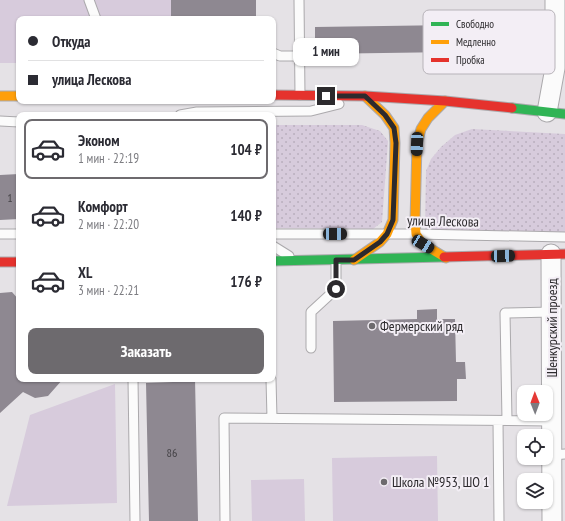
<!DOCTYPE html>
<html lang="ru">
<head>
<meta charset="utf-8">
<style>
	body { margin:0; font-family:"PT Sans Narrow",sans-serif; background:#f7f7f7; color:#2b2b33; height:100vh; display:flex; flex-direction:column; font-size:15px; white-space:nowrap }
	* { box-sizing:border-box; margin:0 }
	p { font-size:13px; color:#7c7c81 }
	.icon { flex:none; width:22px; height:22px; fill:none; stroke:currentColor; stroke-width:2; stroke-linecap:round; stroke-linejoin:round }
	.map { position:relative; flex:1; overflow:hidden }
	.sheet { position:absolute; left:16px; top:112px; width:260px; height:270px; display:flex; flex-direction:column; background:#fff; border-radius:8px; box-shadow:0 1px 3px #0004 }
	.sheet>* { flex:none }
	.hud { position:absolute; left:16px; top:16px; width:260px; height:88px; border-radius:8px; box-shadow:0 1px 3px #0004; display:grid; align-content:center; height:88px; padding:0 12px; background:#fff }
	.needle { width:26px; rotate:359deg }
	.fabs { position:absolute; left:517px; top:385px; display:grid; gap:8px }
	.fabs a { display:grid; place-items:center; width:36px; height:36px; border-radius:8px; background:#fff; box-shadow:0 1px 3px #0004; font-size:20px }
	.end { position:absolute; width:18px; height:18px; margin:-9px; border:5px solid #2c2a2d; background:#fff; box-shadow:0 0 0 2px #fff }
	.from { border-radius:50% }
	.bubble { position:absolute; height:28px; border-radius:8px; background:#fff; box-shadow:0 1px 3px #0004; font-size:13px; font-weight:700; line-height:28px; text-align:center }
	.car { position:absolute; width:12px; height:24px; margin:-12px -6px; border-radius:5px; box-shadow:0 0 3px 1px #0007; background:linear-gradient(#222 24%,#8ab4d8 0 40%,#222 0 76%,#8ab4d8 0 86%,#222 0) }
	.hud b { display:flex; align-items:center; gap:14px; height:38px; font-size:15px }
	.hud b+b { border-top:1px solid #e1e1e2 }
	.hud i { width:10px; height:10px; background:#2b2b33 }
	ul { padding:7px 0 0; list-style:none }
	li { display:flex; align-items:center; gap:12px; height:60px; margin:0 8px 6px; padding:0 4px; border:2px solid transparent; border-radius:8px }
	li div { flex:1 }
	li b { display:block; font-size:15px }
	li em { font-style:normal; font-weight:700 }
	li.active { border-color:#6d6a6e }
	li>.icon { width:36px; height:36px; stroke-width:1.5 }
	.button { display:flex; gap:8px; margin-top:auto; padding:8px 12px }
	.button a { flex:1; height:46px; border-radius:8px; background:#6d6a6e; color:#fff; font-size:16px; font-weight:700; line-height:46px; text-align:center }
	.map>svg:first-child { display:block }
</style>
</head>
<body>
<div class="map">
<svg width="565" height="521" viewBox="0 0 565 521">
	<defs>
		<pattern id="grass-dots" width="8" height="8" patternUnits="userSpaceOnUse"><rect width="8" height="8" fill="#d7cbdc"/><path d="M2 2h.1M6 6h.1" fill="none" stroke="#b9aebd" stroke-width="1.8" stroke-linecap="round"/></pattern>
	</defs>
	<rect width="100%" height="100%" fill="#e5e2e6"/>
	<path fill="url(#grass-dots)" d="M273,125H362L380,131L388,141L382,222L373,229L273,228Z
		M472,129L565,134V238H440L425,229L426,171L431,159L441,147L455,135Z"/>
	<path fill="#d7cbdc" d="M0,0H171V19H19V63H0Z
		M115,384L117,503L7,506L30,415Z
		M437,456L438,521H333L332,458Z
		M304,479L305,521H252L251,480Z"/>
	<path fill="#8e8891" d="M171,0H256V19H171Z
		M452,25V52L315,54V27Z
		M19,174V219L0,220V175Z
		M12,292L19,300V379H63L48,396L35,398L23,392L0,413V293Z
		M437,309V319H455L456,362H465L466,379H457V401L334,402L333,321L417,319V310Z
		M173,379H195L198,521H149L146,383L173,382Z"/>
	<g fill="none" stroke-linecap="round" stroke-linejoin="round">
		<g stroke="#aba9ac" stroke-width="11">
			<path id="lane" d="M89,0L96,19
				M299,0L300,95
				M273,53L280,56H300
				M180,115L197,112L311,111L339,104
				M0,121L19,122
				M0,234H19
				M273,234H416L565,237
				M273,246L289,256
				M311,348V312L336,289V260
				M133,379L135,521
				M271,379L272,418
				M507,420L505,313L552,312
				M498,421L499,521
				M552,455L565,454
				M225,521L224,418L552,421"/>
		</g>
		<g stroke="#aba9ac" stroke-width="21">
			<path id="street" d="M547,112L555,68V0
				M551,254L552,521"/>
		</g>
		<g stroke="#aba9ac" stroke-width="11">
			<path id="fast" d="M512,108L565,114
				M273,261L444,257"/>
		</g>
		<g stroke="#aba9ac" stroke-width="11">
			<path id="slow" d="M0,96H19
				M445,101L428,118L421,129L417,144L415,221L416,234L423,244L446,258
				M354,260L380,242L387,234L393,220L395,143L394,128L385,115L365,96"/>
		</g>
		<g stroke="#aba9ac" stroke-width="11">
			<path id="jam" d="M273,95L365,96L445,101L512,108
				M444,257L565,254
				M0,262H19"/>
		</g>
		<use href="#lane" stroke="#fbfbfb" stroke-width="9"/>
		<use href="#street" stroke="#fbfbfb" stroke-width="19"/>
		<use href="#fast" stroke="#30b455" stroke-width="9"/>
		<use href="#slow" stroke="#ff9f0a" stroke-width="9"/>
		<use href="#jam" stroke="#e5322d" stroke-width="9"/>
	</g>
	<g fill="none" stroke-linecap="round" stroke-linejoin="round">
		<path stroke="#2c2a2d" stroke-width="5" d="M326,96H365L385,115L394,128L396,143L393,220L387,234L380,242L354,260H336V289"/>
	</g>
	<g fill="#6d6a6e" stroke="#f3eef5" stroke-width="1.5">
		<circle cx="372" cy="326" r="4"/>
		<circle cx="384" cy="482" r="4"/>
	</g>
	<g text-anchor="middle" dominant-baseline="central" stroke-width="4" stroke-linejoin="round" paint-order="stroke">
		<g font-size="12" fill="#444246">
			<text x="10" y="197">1</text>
			<text x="172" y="452">86</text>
		</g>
		<g font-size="14" fill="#2c2a2d" stroke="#f3eef5">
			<text transform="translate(443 221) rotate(1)">улица Лескова</text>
			<text transform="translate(552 328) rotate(-90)">Шенкурский проезд</text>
		</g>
		<g font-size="14" fill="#2c2a2d" stroke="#f3eef5" text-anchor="start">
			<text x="380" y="326">Фермерский ряд</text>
			<text x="392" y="482">Школа №953, ШО 1</text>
		</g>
	</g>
	<rect x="423" y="10" width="132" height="64" rx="6" fill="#f3eef5" stroke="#b7b3b9" stroke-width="1"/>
	<rect x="431" y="22" width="18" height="4" fill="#30b455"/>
	<rect x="431" y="40" width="18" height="4" fill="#ff9f0a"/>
	<rect x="431" y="58" width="18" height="4" fill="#e5322d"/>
	<g font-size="11" fill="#2c2a2d">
		<text x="456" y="28">Свободно</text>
		<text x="456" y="46">Медленно</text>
		<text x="456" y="64">Пробка</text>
	</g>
</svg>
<div class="fabs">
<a><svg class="needle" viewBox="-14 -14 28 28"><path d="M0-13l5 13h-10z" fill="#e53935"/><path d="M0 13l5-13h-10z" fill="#7c7c81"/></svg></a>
<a><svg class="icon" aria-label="locate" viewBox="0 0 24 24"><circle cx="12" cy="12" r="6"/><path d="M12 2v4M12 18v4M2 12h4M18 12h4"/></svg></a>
<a><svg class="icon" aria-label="layers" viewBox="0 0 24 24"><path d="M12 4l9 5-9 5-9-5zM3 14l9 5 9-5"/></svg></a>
</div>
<i class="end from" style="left:336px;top:289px"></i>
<i class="end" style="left:326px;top:96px"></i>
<div class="bubble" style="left:293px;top:38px;width:66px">1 мин</div>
<i class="car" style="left:417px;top:144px;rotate:182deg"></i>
<i class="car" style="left:335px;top:234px;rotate:90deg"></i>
<i class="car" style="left:423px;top:244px;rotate:121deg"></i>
<i class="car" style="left:503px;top:256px;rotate:88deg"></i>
<div class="hud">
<b><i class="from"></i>Откуда</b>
<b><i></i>улица Лескова</b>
</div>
<section class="sheet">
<ul>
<li class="active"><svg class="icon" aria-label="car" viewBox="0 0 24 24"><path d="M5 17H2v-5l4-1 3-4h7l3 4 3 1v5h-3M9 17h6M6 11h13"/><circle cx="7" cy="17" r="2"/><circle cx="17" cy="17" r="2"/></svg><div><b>Эконом</b><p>1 мин · 22:19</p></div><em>104 ₽</em></li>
<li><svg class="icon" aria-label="car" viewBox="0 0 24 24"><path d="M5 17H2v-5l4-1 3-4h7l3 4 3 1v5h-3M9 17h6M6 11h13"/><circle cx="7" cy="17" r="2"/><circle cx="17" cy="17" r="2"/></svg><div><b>Комфорт</b><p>2 мин · 22:20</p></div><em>140 ₽</em></li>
<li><svg class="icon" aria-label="car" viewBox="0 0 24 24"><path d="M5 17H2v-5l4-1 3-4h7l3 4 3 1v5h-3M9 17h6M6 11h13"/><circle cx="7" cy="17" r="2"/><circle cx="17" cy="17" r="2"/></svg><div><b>XL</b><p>3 мин · 22:21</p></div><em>176 ₽</em></li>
</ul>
<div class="button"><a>Заказать</a></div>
</section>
</div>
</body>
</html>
